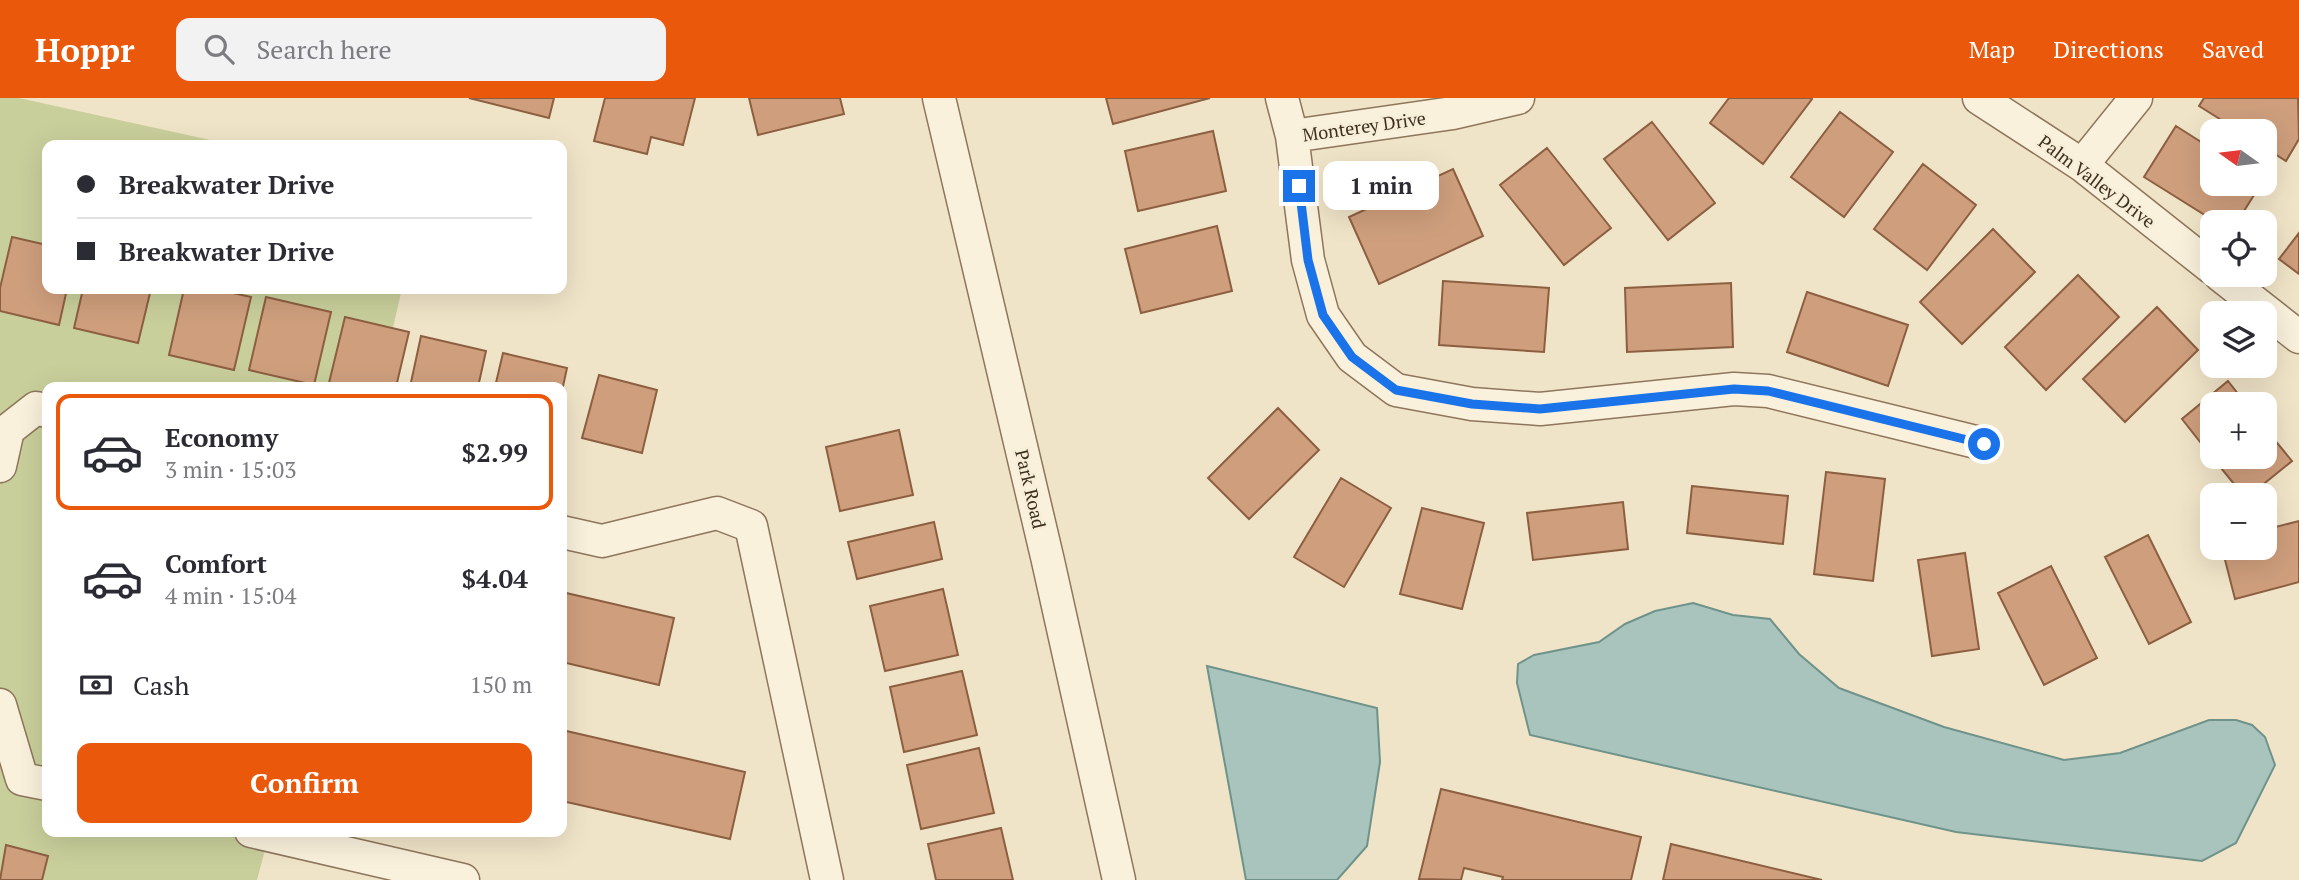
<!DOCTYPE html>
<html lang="en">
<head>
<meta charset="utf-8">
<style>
	body { margin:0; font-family:"PT Serif",serif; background:#f2f2f3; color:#2b2b33; height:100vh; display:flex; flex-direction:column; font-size:26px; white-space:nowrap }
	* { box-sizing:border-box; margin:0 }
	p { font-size:23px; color:#7c7c81 }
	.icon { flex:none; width:38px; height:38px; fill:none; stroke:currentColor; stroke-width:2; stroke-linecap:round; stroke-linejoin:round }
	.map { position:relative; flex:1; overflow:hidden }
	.panel { position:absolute; left:42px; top:284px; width:525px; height:455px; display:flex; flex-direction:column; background:#fff; border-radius:14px; box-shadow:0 7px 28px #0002 }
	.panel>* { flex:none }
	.guide { position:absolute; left:42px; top:42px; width:525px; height:154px; border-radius:14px; box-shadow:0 7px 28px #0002; display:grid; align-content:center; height:154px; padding:0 35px; background:#fff }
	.needle { width:46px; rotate:284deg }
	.buttons { position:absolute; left:2200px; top:21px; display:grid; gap:14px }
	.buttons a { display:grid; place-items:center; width:77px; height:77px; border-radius:14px; background:#fff; box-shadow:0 7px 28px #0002; font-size:35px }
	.end { position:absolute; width:32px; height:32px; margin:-16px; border:9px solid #1a73e8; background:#fff; box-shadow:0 0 0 4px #fff }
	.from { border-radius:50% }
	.bubble { position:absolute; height:49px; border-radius:14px; background:#fff; box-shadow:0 7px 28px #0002; font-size:23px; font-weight:700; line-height:49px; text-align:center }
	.guide b { display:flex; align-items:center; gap:24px; height:66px; font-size:26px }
	.guide b+b { border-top:2px solid #e1e1e2 }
	.guide i { width:18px; height:18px; background:#2b2b33 }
	ul { padding:12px 0 0; list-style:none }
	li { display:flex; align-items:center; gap:21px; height:116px; margin:0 14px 10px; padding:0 21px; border:4px solid transparent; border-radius:14px }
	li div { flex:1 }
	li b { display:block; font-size:26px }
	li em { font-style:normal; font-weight:700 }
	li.active { border-color:#ea580c }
	li>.icon { width:63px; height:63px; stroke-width:1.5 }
	.pay { display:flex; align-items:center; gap:18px; height:77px; padding:0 35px; font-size:26px }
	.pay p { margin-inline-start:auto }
	.button { display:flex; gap:14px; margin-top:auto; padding:14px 35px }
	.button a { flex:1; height:80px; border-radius:14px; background:#ea580c; color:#fff; font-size:28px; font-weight:700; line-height:80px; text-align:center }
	header { display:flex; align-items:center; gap:42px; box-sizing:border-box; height:98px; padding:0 35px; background:#ea580c; color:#fff }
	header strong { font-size:33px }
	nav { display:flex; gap:38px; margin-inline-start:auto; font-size:24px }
	.search { width:490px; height:63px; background:#f2f2f3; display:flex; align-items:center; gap:18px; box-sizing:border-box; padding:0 24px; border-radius:14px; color:#7c7c81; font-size:26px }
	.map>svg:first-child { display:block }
</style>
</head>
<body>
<header>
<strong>Hoppr</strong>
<div class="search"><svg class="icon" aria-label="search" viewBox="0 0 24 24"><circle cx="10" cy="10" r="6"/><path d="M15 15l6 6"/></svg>Search here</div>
<nav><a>Map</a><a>Directions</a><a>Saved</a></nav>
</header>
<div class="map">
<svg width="2299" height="782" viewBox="0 0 2299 782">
	<rect width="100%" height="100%" fill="#f0e4c8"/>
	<path fill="#c9cf9b" d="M0,0H19L233,47H47V191H402L379,289H47V733H270L257,782H0Z"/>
	<path fill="#a9c4bc" stroke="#6f938a" stroke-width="2" d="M1693,505L1733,517L1770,521L1799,556L1839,590L1944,629L2064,662L2120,655L2209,622H2236L2252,627L2265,639L2275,667L2236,745L2202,763L1956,734L1530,637L1517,585L1518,566L1534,557L1599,544L1625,526L1655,513Z
		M1207,568L1377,610L1380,664L1367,748L1337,782H1246Z"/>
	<path fill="#cf9f7d" stroke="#8d5f41" stroke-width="2" d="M469,0H554L549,20Z
		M605,0H695L683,47L651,39L647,56L594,43Z
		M749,0H840L844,16L758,37Z
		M1106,0H1210L1113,26Z
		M1729,0H1811L1812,1L1763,66L1710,25Z
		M2204,0H2298L2299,41L2286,63L2264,49V33H2239L2199,8Z
		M1840,14L1893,54L1844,119L1791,79Z
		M1652,24L1715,105L1668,142L1604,61Z
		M2176,28L2212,51V86H2261L2237,124H2216L2144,79Z
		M1213,33L1226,93L1138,113L1125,53Z
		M1547,50L1611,130L1564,167L1500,87Z
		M1923,66L1976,107L1927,172L1874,131Z
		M1453,71L1483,138L1379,186L1349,119Z
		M1217,128L1232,193L1141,215L1125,151Z
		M1993,131L2035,174L1962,246L1920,204Z
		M2299,135V176L2279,161Z
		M12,139L47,147V191H67L59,227L0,213V190Z
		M2078,177L2119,219L2046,292L2005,249Z
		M1443,183L1549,190L1544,254L1439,247Z
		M1731,185L1733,249L1627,254L1625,190Z
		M83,191H151L138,245L74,230Z
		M184,191H215L251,199L234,272L169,257Z
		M1807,194L1908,227L1888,288L1787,254Z
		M266,199L331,214L314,287L249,272Z
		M2157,209L2198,252L2125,324L2083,281Z
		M345,219L409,234L396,289H328Z
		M421,238L486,253L478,289H410Z
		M503,255L567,270L562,293V289H495Z
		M599,277L657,292L642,355L582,340Z
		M2228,283L2246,306H2212V359L2182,321Z
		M1278,310L1319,352L1249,421L1208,380Z
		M2264,329L2292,363L2250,397H2243L2212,359H2264Z
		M899,332L913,397L840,413L826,349Z
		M1826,374L1885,381L1873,483L1814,476Z
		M1341,380L1391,410L1344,489L1294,459Z
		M1692,388L1788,398L1783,446L1687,435Z
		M1623,404L1628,451L1533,462L1527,415Z
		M1422,410L1484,425L1462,511L1400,496Z
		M2299,423V484L2235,501L2222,450H2264V432Z
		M934,424L942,461L857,481L848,444Z
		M2148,437L2191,524L2149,546L2105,459Z
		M1965,455L1979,551L1932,558L1918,462Z
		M2051,468L2097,560L2044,587L1998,495Z
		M943,491L958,557L885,573L870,508Z
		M562,494L674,520L659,587L562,564Z
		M962,573L977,637L904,654L890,589Z
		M562,632L745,674L730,741L562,703Z
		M979,650L994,715L921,731L907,667Z
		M1441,691L1641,739L1631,782H1502L1503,779L1464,770L1461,782L1419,781Z
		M1001,730L1013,782H936L928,746Z
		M1671,746L1822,782H1663Z
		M6,747L48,758L42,782H0Z"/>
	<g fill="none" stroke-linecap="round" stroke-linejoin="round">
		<g stroke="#8d765c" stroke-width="35">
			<path id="street" d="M939,0L1048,463L1119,782
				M1282,0L1292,38L1308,162L1323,217L1352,259L1396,292L1472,306L1540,311L1734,291L1768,293L1984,346
				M1979,0L2082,67L2212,170
				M1292,38L1453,15L1518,0
				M2082,67L2136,0
				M2220,177L2299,239
				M0,368L8,332L36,310L47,313
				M562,434L602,443L717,415L751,428L827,782
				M0,607L22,681L47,686
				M251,733L463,782"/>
		</g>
		<use href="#street" stroke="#faf1dc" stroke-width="32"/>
	</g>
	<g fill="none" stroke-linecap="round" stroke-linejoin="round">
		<path stroke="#1a73e8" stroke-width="9" d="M1299,88L1308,162L1323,217L1352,259L1396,292L1472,306L1540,311L1734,291L1768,293L1984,346"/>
	</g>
	<g text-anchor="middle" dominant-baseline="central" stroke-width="5" stroke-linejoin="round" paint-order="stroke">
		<g font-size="18" fill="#3d2e20" stroke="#f7eed8">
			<text transform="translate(1364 28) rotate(-8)">Monterey Drive</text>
			<text transform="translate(2097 83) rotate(37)">Palm Valley Drive</text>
			<text transform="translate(1031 391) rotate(77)">Park Road</text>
		</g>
	</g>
</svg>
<div class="buttons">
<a><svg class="needle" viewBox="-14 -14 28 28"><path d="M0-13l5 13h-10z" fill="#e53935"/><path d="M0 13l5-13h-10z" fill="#7c7c81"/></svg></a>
<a><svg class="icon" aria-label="locate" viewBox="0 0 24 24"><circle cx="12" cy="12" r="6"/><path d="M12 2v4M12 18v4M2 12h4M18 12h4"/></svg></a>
<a><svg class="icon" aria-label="layers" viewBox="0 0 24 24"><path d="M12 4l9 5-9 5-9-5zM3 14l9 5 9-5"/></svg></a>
<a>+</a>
<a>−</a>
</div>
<i class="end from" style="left:1984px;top:346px"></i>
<i class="end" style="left:1299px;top:88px"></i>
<div class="bubble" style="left:1323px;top:63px;width:116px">1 min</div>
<div class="guide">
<b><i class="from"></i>Breakwater Drive</b>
<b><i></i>Breakwater Drive</b>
</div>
<section class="panel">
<ul>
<li class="active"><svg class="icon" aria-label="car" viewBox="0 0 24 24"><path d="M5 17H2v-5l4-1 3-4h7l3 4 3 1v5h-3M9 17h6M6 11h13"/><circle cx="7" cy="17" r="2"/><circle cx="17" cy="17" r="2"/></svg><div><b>Economy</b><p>3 min · 15:03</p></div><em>$2.99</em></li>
<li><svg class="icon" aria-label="car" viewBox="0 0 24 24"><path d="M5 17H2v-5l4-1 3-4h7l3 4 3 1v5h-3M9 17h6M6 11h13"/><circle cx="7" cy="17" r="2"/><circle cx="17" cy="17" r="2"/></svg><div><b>Comfort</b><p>4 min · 15:04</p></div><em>$4.04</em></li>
</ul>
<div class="pay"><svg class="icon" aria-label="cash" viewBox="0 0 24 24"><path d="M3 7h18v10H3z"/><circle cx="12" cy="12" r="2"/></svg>Cash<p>150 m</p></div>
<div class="button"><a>Confirm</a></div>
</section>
</div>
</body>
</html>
